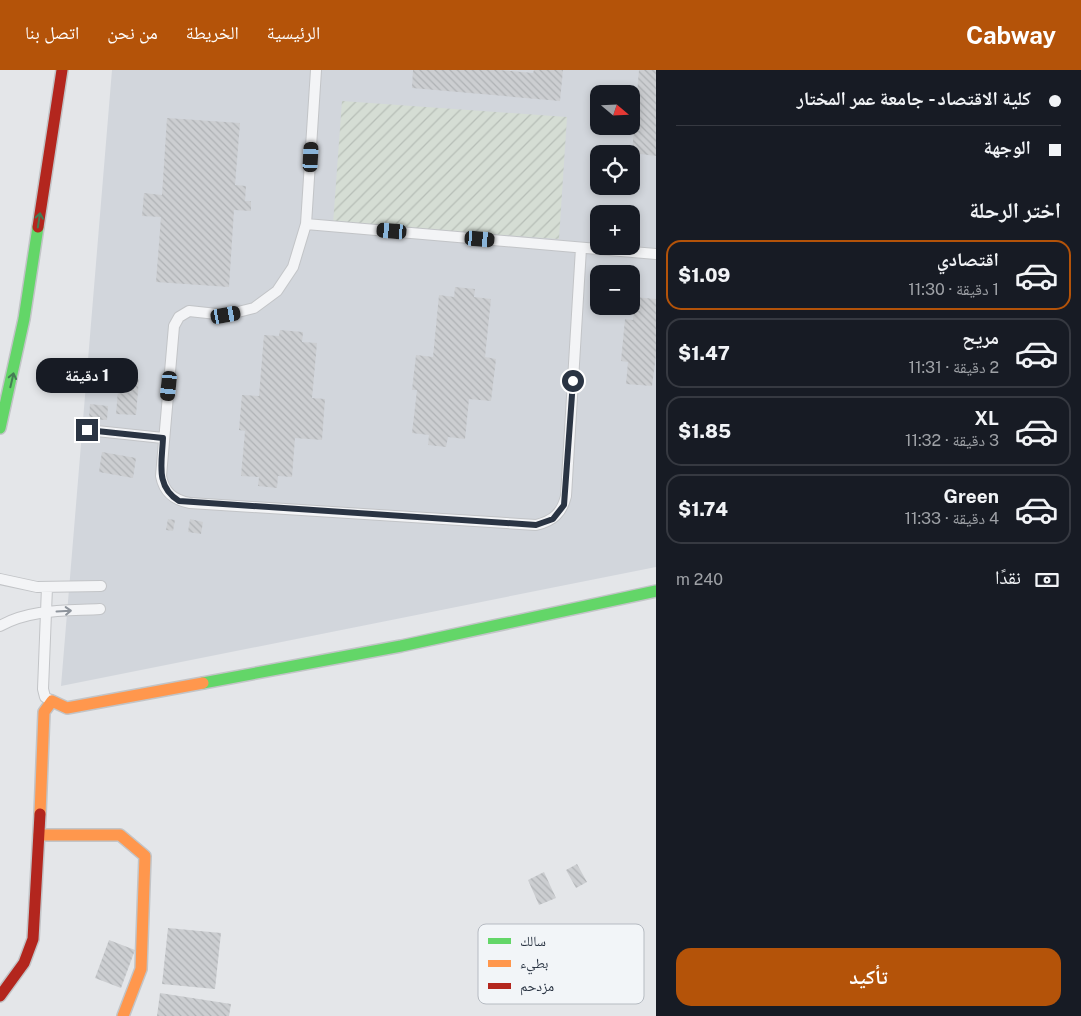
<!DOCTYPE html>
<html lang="ar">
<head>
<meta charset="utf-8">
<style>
	body { margin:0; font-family:"Public Sans","Noto Naskh Arabic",sans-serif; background:#20242c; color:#f1f3f6; direction:rtl; height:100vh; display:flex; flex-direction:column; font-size:19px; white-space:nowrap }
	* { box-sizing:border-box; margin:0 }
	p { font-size:16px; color:#9ea1a6 }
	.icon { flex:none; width:28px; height:28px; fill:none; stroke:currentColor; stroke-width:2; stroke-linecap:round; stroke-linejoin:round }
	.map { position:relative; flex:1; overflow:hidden; direction:ltr }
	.sheet { display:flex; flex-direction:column; background:#171b24; width:425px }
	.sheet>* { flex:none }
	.guide { display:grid; align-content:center; height:110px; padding:0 20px; background:#171b24 }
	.needle { width:32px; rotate:109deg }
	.controls { position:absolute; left:590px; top:15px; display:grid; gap:10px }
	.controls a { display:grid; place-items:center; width:50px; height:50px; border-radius:10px; background:#171b24; box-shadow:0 2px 8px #0003; font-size:25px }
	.end { position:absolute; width:22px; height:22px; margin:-11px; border:6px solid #2a3443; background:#fff; box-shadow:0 0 0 2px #fff }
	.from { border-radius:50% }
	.bubble { position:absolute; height:35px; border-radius:15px; background:#171b24; box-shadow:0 2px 8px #0003; font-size:16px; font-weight:800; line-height:35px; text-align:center; direction:rtl }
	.car { position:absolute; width:15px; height:30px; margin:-15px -8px; border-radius:6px; box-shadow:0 0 4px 1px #0007; background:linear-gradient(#222 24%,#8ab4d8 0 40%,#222 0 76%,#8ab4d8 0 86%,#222 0) }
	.guide b { display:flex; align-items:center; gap:18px; height:48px; font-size:19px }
	.guide b+b { border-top:1px solid #363941 }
	.guide i { width:12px; height:12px; background:#f1f3f6 }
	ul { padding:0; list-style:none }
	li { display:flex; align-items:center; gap:15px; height:70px; margin:0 10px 8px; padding:0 10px; border:2px solid #363941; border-radius:15px }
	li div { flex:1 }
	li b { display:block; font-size:19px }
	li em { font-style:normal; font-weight:800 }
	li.current { border-color:#b45309 }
	li>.icon { width:45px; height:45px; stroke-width:1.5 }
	h2 { padding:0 20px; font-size:22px; line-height:60px }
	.pay { display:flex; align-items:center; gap:12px; height:55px; padding:0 20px; font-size:19px }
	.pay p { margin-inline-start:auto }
	.primary-button { display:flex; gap:10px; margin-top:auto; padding:10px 20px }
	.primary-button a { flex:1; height:58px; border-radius:15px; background:#b45309; color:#fff; font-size:20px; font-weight:800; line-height:58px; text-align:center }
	header { display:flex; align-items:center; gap:30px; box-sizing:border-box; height:70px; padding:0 25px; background:#b45309; color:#fff }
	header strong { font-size:24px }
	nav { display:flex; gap:28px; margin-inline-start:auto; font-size:18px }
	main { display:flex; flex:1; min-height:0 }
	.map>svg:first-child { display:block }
</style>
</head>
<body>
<header>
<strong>Cabway</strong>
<nav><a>الرئيسية</a><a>الخريطة</a><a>من نحن</a><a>اتصل بنا</a></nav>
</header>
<main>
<section class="sheet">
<div class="guide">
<b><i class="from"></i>كلية الاقتصاد - جامعة عمر المختار</b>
<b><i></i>الوجهة</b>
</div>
<h2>اختر الرحلة</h2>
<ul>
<li class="current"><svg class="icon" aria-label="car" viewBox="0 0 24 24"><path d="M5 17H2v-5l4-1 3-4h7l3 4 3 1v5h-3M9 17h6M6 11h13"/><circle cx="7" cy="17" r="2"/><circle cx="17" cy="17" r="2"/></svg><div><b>اقتصادي</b><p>1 دقيقة · 11:30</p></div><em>$1.09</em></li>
<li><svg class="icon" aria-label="car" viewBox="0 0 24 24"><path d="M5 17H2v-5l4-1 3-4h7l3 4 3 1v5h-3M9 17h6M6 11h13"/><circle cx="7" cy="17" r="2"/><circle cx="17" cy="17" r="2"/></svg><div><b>مريح</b><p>2 دقيقة · 11:31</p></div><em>$1.47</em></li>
<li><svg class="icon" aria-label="car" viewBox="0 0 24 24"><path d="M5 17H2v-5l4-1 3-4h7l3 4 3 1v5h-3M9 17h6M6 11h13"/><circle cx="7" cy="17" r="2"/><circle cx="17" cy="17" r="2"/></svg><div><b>XL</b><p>3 دقيقة · 11:32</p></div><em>$1.85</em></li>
<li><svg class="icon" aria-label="car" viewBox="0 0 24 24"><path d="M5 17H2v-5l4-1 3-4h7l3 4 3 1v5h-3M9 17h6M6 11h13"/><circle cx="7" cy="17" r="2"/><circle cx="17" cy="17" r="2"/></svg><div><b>Green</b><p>4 دقيقة · 11:33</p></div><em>$1.74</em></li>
</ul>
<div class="pay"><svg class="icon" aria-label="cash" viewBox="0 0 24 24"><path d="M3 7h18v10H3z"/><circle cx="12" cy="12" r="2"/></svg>نقدًا<p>240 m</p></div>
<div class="primary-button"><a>تأكيد</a></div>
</section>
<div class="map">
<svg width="656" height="946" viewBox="0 0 656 946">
	<defs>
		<pattern id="garden-furrows" width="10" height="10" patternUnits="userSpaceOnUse" patternTransform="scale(1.25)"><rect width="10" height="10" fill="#d5ddd4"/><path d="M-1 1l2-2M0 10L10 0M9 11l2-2" fill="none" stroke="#b7beb7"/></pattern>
		<pattern id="building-back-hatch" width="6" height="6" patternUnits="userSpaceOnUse" patternTransform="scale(1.25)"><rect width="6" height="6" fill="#ccced1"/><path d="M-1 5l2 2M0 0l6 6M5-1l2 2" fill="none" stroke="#afb2b5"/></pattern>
	</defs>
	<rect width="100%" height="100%" fill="#e4e6e9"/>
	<path fill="#d2d6dc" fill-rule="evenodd" d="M112,0H656V497L61,616ZM599,24H631V56H599ZM599,84H631V116H599ZM599,144H631V176H599ZM599,204H631V236H599Z"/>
	<path fill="url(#garden-furrows)" d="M342,31L567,47L559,169L333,154Z"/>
	<path fill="url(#building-back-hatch)" d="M413,0H499L533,3L534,0H563L560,31L412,18Z
		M639,0H656V86L632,83Z
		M167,48L240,53L235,115L246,116L245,131H251V141L234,140L229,217L156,212L161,147L142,146L144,123L162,125Z
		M455,217L475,219L474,227L491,229L485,287L496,289L491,331L469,329L465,369L448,367L446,377L428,375L429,365L412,363L417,320H412L416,285L433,287L439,225L454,227Z
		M635,227L656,229V285L652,316L626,314L628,292L621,291L625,249L633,250Z
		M280,260L303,262L302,272L317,273L312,328L325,329L322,370L295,368L292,407L278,406L277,418L258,416L259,407L241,406L245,361L239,360L242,325L259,326L264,265L279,266Z
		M93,293L103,294L102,312L91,311Z
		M119,308L139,309L136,345L116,344Z
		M90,334L108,336L107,350L89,349Z
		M102,382L136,388L133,408L99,402Z
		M168,449L175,450L173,461L166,460Z
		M190,449L203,452L201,464L188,462Z
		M577,794L587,812L576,818L566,800Z
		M544,802L556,828L539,835L528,810Z
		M168,858L221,863L215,919L162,914Z
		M109,870L135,880L121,918L95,908Z
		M160,923L231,934L229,946H157Z"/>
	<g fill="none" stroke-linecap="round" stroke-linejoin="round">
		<g stroke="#c2c4c7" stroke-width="12">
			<path id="lane" d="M316,0L306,154L293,197L277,221L254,238L226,245L189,241L179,247L174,256L161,406C164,422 173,430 190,433L536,455C553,451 562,443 566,426L581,178
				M306,154L656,184
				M87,360L163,368
				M0,509L37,517L101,516
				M47,517L43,619L45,627L50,630
				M0,556C30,539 66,541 100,539"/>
		</g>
		<g stroke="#c2c4c7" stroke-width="14">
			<path id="fast" d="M0,358L24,249L38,157
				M203,613L401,576L656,521"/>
		</g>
		<g stroke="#c2c4c7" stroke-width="14">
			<path id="slow" d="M40,744L44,642L52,631L67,638L203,613
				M39,765H120L145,786L141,899L123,946"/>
		</g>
		<g stroke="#c2c4c7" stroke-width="14">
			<path id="jam" d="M38,157L62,0
				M0,926L24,893L33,869L40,744"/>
		</g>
		<use href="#lane" stroke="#f3f4f6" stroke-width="10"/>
		<use href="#fast" stroke="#63d668" stroke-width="11"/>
		<use href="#slow" stroke="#ff974d" stroke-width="11"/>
		<use href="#jam" stroke="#b3261e" stroke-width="11"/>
	</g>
	<defs><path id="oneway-shaft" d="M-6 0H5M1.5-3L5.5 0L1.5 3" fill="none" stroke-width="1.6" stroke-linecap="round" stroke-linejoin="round" transform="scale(1.25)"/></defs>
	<g stroke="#447d54">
		<use href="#oneway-shaft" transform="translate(39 150) rotate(-81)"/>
		<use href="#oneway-shaft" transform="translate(12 310) rotate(-77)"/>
	</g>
	<use stroke="#8e949c" href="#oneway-shaft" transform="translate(64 541) rotate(-3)"/>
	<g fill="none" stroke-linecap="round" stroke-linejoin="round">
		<path stroke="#2a3443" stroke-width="6" d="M87,360L163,368C162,393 155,416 179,431L536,455L553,449L564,435L573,311"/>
	</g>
	<rect x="478" y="854" width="166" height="80" rx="8" fill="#f2f5f8" stroke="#b6bbc2" stroke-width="1"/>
	<rect x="488" y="868" width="23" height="6" fill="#63d668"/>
	<rect x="488" y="890" width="23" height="7" fill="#ff974d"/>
	<rect x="488" y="913" width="23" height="6" fill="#b3261e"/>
	<g font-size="14" fill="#2a3443">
		<text x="520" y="876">سالك</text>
		<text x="520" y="898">بطيء</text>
		<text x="520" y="921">مزدحم</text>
	</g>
</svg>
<div class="controls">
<a><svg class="needle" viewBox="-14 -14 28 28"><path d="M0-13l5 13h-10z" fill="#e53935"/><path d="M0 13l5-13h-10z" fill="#9ea1a6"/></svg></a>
<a><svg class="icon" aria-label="locate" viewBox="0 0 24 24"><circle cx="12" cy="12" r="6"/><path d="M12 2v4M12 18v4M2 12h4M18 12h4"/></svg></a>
<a>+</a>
<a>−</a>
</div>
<i class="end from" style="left:573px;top:311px"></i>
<i class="end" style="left:87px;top:360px"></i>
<div class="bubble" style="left:36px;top:288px;width:102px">1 دقيقة</div>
<i class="car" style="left:311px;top:87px;rotate:3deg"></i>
<i class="car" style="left:392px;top:161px;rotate:275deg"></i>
<i class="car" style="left:480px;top:169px;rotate:95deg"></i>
<i class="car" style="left:226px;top:245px;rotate:80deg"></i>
<i class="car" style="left:169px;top:316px;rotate:186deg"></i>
</div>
</main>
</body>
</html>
